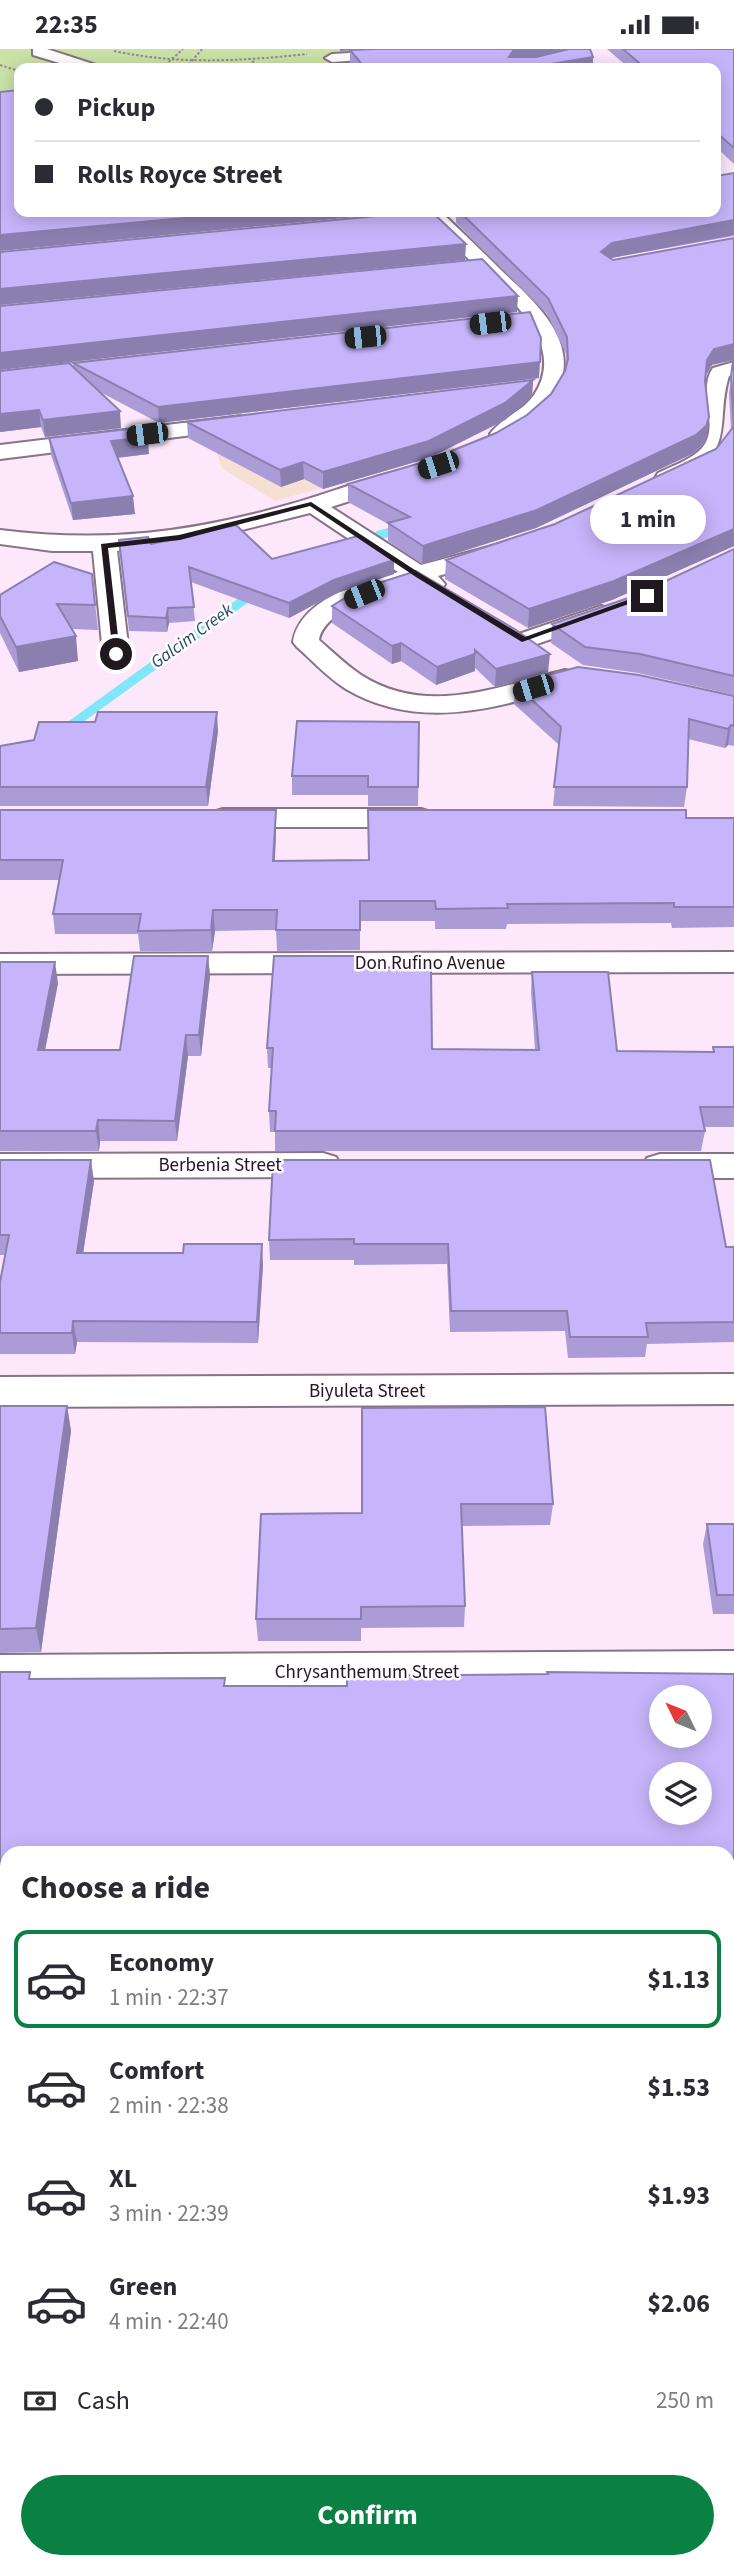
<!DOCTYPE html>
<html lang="en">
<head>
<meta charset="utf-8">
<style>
	body { margin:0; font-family:"Source Sans 3",sans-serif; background:#f7f7f7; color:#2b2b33; height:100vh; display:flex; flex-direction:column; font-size:26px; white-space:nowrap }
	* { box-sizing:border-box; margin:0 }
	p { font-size:23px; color:#7c7c81 }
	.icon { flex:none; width:38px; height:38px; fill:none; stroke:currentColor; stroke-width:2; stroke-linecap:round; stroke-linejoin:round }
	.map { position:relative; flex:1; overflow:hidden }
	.panel { position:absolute; left:0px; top:1797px; width:735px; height:723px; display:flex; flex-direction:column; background:#fff; border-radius:21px 21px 0 0; box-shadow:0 4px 18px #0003 }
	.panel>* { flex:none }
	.guide { position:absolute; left:14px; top:14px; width:707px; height:154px; border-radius:14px; box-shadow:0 4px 18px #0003; display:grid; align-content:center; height:154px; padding:0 21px; background:#fff }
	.needle { width:46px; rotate:313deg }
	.tools { position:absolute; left:649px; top:1636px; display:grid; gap:14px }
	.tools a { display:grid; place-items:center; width:63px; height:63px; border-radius:50%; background:#fff; box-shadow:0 4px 18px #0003; font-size:35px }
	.end { position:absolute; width:32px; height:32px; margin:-16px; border:9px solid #1f181f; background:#fff; box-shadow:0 0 0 4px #fff }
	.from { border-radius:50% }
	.bubble { position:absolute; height:49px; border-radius:24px; background:#fff; box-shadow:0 4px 18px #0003; font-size:23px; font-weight:700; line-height:49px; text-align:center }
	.car { position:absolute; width:21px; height:42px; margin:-21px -10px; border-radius:9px; box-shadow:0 0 5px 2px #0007; background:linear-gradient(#222 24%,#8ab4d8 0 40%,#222 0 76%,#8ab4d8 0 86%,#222 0) }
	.guide b { display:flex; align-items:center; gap:24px; height:66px; font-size:26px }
	.guide b+b { border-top:2px solid #e1e1e2 }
	.guide i { width:18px; height:18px; background:#2b2b33 }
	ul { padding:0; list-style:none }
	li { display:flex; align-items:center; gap:21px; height:98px; margin:0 14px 10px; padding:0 7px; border:4px solid transparent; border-radius:14px }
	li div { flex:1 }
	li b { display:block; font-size:26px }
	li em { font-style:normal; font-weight:700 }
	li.active { border-color:#0b8043 }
	li>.icon { width:63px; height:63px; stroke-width:1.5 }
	h2 { padding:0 21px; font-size:32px; line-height:84px }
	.pay { display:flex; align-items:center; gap:18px; height:77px; padding:0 21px; font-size:26px }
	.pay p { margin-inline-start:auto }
	.action { display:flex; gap:14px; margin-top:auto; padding:14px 21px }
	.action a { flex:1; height:80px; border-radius:42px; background:#0b8043; color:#fff; font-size:28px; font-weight:700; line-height:80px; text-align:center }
	.status { display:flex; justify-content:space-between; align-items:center; height:49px; padding:0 35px; background:#fff; direction:ltr }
	.status svg { height:19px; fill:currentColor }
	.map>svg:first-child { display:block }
</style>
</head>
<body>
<div class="status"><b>22:35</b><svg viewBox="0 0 49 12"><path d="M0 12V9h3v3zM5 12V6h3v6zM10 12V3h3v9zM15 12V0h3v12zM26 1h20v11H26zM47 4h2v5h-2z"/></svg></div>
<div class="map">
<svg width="734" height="2519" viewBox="0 0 734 2519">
	<rect width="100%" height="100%" fill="#fce7fb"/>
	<path fill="#f6e0d4" d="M384,384L409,414L275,452L222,419L217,405Z"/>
	<path fill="#cbe2a7" d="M0,0H485L500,19H19V48L0,49Z"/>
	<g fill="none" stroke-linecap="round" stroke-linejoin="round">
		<path stroke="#7fe7f7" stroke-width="7" d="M395,481L403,479"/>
		<path stroke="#7fe7f7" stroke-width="9" d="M379,486L401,480
			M63,682L255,543"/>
		<g stroke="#877486" stroke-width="4">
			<path id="minor" d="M33,0H47L96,16L99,19H76L33,6Z
				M403,1L408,2L410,5L408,8L332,13L325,9L332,5Z
				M436,163L442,164C463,184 484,204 504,224C547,263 591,307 543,363C531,376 511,394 493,390L490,385C501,369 522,363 534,346C566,297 515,255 484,224C465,207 447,190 430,172L427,168L430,164Z
				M734,313V325L729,327C716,369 734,394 694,424C682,430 671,437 658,434L655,429L658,424C672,417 691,411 702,399C721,377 696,343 713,319Z
				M241,367L249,369L252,374L249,379L0,410V396Z
				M398,422L406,424L409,429L406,434L331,458L421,516L496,496L505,498L508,503L505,508L438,527L445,535L442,540L433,542L415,534C387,542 324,560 319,591C333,603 346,616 361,626C427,668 497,638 565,621L574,623L578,629L574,635C501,659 418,683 346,640C328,629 313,612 297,598L293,593C300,549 362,534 398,523L310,464L202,491L117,502L129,605L125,611L116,613L107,611L103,605L93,502H52L0,495V481C104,494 190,484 291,455C326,445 362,431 398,422Z
				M601,557L610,560L614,565L610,570L525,599L516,596L512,591L516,586Z
				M223,760H421L431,763L436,769L431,775L421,778H223L213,775L208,769L213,763Z
				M734,903V923L0,925V905Z
				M323,1104L336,1108L341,1116L336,1124L323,1128L0,1129V1105Z
				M660,1105H734V1129H660L647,1125L642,1117L647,1109Z
				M734,1325V1355L0,1358V1328Z
				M734,1602V1640L0,1644V1606Z
				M728,1962H734V2014H728Z
				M0,1964H7V2016H0Z
				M7,2451V2513L0,2515V2453Z
				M728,2454H734V2516L721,2513H728Z
				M532,2513H596L598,2519H534Z"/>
		</g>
		<path stroke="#958795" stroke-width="2" stroke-dasharray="2.5 2" stroke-linecap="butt" d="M114,2C179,16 242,12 307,5
			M252,12L261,19
			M0,16L16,21
			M162,19L183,0
			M186,19L202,0"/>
		<use href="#minor" fill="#fff" fill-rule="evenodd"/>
	</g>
	<path fill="#ab9cd8" d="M607,0H734V115L716,98V19H629Z
		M350,1L593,19H354L350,15Z
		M734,124V187L611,209L712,316L705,328V332L707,385L704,394L694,404L536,479L422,515L388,492V475L348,453V435L424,413L496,384L527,366L551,345L565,322L566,317V305L547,265L456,174V163H716Z
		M734,312V497L612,551L528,579L445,530L446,511L555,475L716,400L731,381L729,344Z
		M73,314L539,329L159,374L102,344L121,379L45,388L41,378L0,383V322L73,317Z
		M533,331L532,347L505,371L429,409L323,440L304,430L281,438L188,389L187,373Z
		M49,389L149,405L118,409L135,465L73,471L51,406Z
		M119,491L151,495L394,525L334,545L289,569L191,533L195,572L169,574L167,583L129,582Z
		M734,500V646L638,624L583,616L551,594L552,575L634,547Z
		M92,525L98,581L71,580L78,612L19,623L0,584V546Z
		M332,557L548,623L495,638L475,619V622L436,636L401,612L392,615L332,574Z
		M515,635L734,647V697L728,696L725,699L688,690L687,738L684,758L553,757L559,696L514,655Z
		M419,673L418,757H368V746H292V727Z
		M218,682L208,757H0V697Z
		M0,761L276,781L275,812L368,811L686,769H734V878L672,879L671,874L507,875L506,880H435V872H360V901L277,902L276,881L215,882L212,902H140L138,885H55L53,865L59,831H0Z
		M208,907L210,927L201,1007H188L177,1092H100L99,1102H0V913L58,934L45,1001H120Z
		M359,918L432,1000L535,1001L531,943L532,923L617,1002L713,1003V998H734V1078H704L705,1082L701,1102H275V1083H270L269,1062L272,1019H268L267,999Z
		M0,1111L94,1132L83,1204L263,1216L258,1294L77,1293L75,1305H0V1233L5,1206H0Z
		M273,1111L726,1198H734V1293L647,1295L645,1308L568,1309L565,1282L450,1283L447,1215L354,1216V1211H270L269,1191Z
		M0,1357H67L71,1382L41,1603L0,1604Z
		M362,1359L553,1455L550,1476L462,1477L465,1557L464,1578L361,1579V1592H258L256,1570L362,1464Z
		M707,1475H734V1565H713L703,1495Z
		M0,1623L31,1630L226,1637H347L734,1625V1944H728V1804H7V1943H0Z
		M728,2037H734V2448H728Z
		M0,2203L7,2214V2406H0Z"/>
	<path fill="#8b7fb0" d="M340,0H371L340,2Z
		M513,0H570L512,13L509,8Z
		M593,8V19H527Z
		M249,163H407L0,202V186Z
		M734,171V186L611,209L601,203L612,194Z
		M466,195L465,211L0,256V240Z
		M518,247L517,263L0,321V304Z
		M734,295V311L712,316L705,328L707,311L714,300Z
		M540,313L539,329L159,374L158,358Z
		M533,331L532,347L505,371L429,409L323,440V423Z
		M39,361L41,378L0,383V365Z
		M120,362L121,379L45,388L43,371Z
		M709,368L707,385L704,394L694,404L536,479L422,515L423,497Z
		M148,388L149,405L112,409L111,392Z
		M303,413L304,430L281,438L280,421Z
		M133,447L135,465L73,471L71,454Z
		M734,480V497L612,551L528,579L529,560Z
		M394,511V525L334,545L289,569V554L334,531Z
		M168,559L169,574L167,583L166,569Z
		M76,587L78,612L19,623L16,598Z
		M401,594V612L392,615V597Z
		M475,605V622L436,636L437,618Z
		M550,605L548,623L495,638L496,620Z
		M217,663L218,682L208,757L206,738Z
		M731,676L728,696L725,699L728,680Z
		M276,761V781L274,832L273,812Z
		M213,861L215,882L212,902L211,881Z
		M208,907L210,927L201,1007L199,986Z
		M55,913L58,934L41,1022L38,1001Z
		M186,986L188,1007L177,1092L175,1072Z
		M98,1071L100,1092L99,1102L96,1082Z
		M91,1111L94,1132L80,1225L77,1204Z
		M262,1195L263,1216L258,1294L257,1273Z
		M73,1272L77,1293L75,1305L72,1284Z
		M67,1357L71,1382L41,1603L36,1579Z"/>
	<path fill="#c7b5fb" stroke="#8b7fb0" stroke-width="2" fill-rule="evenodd" d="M374,0H514L509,8H536L569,0H590L593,8L527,19H365L350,1Z
		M623,0H734V99L716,83V19H645Z
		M19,41V163H249L0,186V43Z
		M734,124V171L612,194L601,203L613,211L734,189V295L714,300L707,311L705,332L709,368L706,377L696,386L537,461L423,497L388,474L410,468L348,435L424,413L496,384L527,366L551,345L565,322L568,310L567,288L548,249L460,163H716V127Z
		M418,163H432L466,195L0,240V203Z
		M482,210L518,247L0,304V257Z
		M530,263L541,289L540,313L158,358L73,314Z
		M733,312H734V480L614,532L529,560L446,511L555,475L716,400L734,377L731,327Z
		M69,314L120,362L43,371L39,361L0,365V322Z
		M533,331L505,354L429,392L323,423L303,413L280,421L187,373Z
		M138,379L148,388L111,392L133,447L71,454L49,389Z
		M236,476L272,510L358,487L394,511L334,531L289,554L189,518L194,558L168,559L166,569L128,567L119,491L148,488L151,495Z
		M734,500V627L640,605L585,598L552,575L634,547Z
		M54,513L92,525L95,556L57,555L76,587L16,598L0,567V546Z
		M416,522L516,581L550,605L496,620L475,601V605L437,618L401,594L392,597L332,557L360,540Z
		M578,618L639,626L734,647V677L731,676L728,680L689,670L687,738H554L561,678L515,635Z
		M98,663H217L206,738H0V697L34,691L39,673H95Z
		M297,672L419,673L418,738H368V727H292Z
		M0,761H276L273,812L369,811L368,761H686V769H734V858H674V854L507,855L508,859L436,860L435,852H360V881H276L277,861H213L211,881L138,882L141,865H53L63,811H0Z
		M134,907H208L199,986H186L175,1072L98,1071L96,1082H0V913H55L38,1001H120Z
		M274,907H359V918L431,919L432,1000L539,1001L532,923H608L617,1002L714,1003L713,998H734V1058H700L705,1082H275L276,1062H269L273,999H267Z
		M0,1111H91L77,1204H183L184,1195H262L257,1273L73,1272L72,1284H0V1233L9,1186H0Z
		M273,1111H710L726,1198H734V1273L646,1274L648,1288H570L567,1262H451L448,1195H354V1190L269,1191Z
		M0,1357H67L36,1579L0,1580Z
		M545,1358L553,1455H461L465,1557L361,1558V1570H256L261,1465L362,1464V1359Z
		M707,1475H734V1546H717Z
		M0,1623H30L29,1630L225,1629L224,1637H347V1627L548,1625L547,1623L734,1625V1923H728V1804H7V1921H0ZM662,1648H700V1687H662ZM662,1726H700V1764H662Z
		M728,2037H734V2432H728Z
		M0,2203L7,2214V2388L0,2389Z"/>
	<path fill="#1f181f" d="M311,453L421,525L525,588L644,545L651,547L522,593L416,528L310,457L180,491L108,499L120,605L113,607L101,495L179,486Z"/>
	<g text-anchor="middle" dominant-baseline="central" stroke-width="5" stroke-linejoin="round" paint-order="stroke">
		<g font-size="18" font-style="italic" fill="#235259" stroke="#fffaff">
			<text transform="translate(192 587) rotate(-36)">Galcim Creek</text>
		</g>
		<g font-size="19" fill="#1f181f" stroke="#fffaff">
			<text x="430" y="914">Don Rufino Avenue</text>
			<text x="220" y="1116">Berbenia Street</text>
			<text x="367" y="1342">Biyuleta Street</text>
			<text x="367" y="1623">Chrysanthemum Street</text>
		</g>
	</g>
</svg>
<div class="tools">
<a><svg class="needle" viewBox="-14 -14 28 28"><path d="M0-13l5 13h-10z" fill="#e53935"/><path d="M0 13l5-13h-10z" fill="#7c7c81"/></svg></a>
<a><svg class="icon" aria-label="layers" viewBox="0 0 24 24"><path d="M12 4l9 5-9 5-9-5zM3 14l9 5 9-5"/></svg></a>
</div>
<i class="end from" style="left:116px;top:605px"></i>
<i class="end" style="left:647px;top:547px"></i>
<div class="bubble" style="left:590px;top:446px;width:116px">1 min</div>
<i class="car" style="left:490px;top:274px;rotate:263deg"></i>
<i class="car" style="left:365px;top:288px;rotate:264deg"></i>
<i class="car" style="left:147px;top:385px;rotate:263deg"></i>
<i class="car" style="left:438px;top:416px;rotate:252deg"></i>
<i class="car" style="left:364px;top:545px;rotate:248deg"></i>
<i class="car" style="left:533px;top:639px;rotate:253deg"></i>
<div class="guide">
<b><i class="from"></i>Pickup</b>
<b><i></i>Rolls Royce Street</b>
</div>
<section class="panel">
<h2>Choose a ride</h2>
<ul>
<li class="active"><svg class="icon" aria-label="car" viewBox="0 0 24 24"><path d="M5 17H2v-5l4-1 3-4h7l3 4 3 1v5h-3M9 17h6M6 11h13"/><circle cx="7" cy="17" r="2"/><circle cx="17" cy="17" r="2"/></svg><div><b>Economy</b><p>1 min · 22:37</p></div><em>$1.13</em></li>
<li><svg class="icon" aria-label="car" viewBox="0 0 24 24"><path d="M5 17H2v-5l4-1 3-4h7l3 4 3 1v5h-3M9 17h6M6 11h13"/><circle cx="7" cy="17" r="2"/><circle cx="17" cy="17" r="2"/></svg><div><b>Comfort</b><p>2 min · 22:38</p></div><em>$1.53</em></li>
<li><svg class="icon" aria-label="car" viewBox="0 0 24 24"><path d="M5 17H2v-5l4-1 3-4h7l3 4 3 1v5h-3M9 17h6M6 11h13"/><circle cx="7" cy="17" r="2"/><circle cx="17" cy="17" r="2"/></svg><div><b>XL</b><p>3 min · 22:39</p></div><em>$1.93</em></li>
<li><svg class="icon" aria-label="car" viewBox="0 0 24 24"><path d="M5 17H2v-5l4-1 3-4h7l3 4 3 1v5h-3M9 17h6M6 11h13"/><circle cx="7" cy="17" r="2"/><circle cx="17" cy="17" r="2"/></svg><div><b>Green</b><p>4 min · 22:40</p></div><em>$2.06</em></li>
</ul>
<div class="pay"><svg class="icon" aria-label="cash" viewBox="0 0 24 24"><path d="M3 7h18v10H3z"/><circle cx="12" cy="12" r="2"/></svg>Cash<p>250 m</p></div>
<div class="action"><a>Confirm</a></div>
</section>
</div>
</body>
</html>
